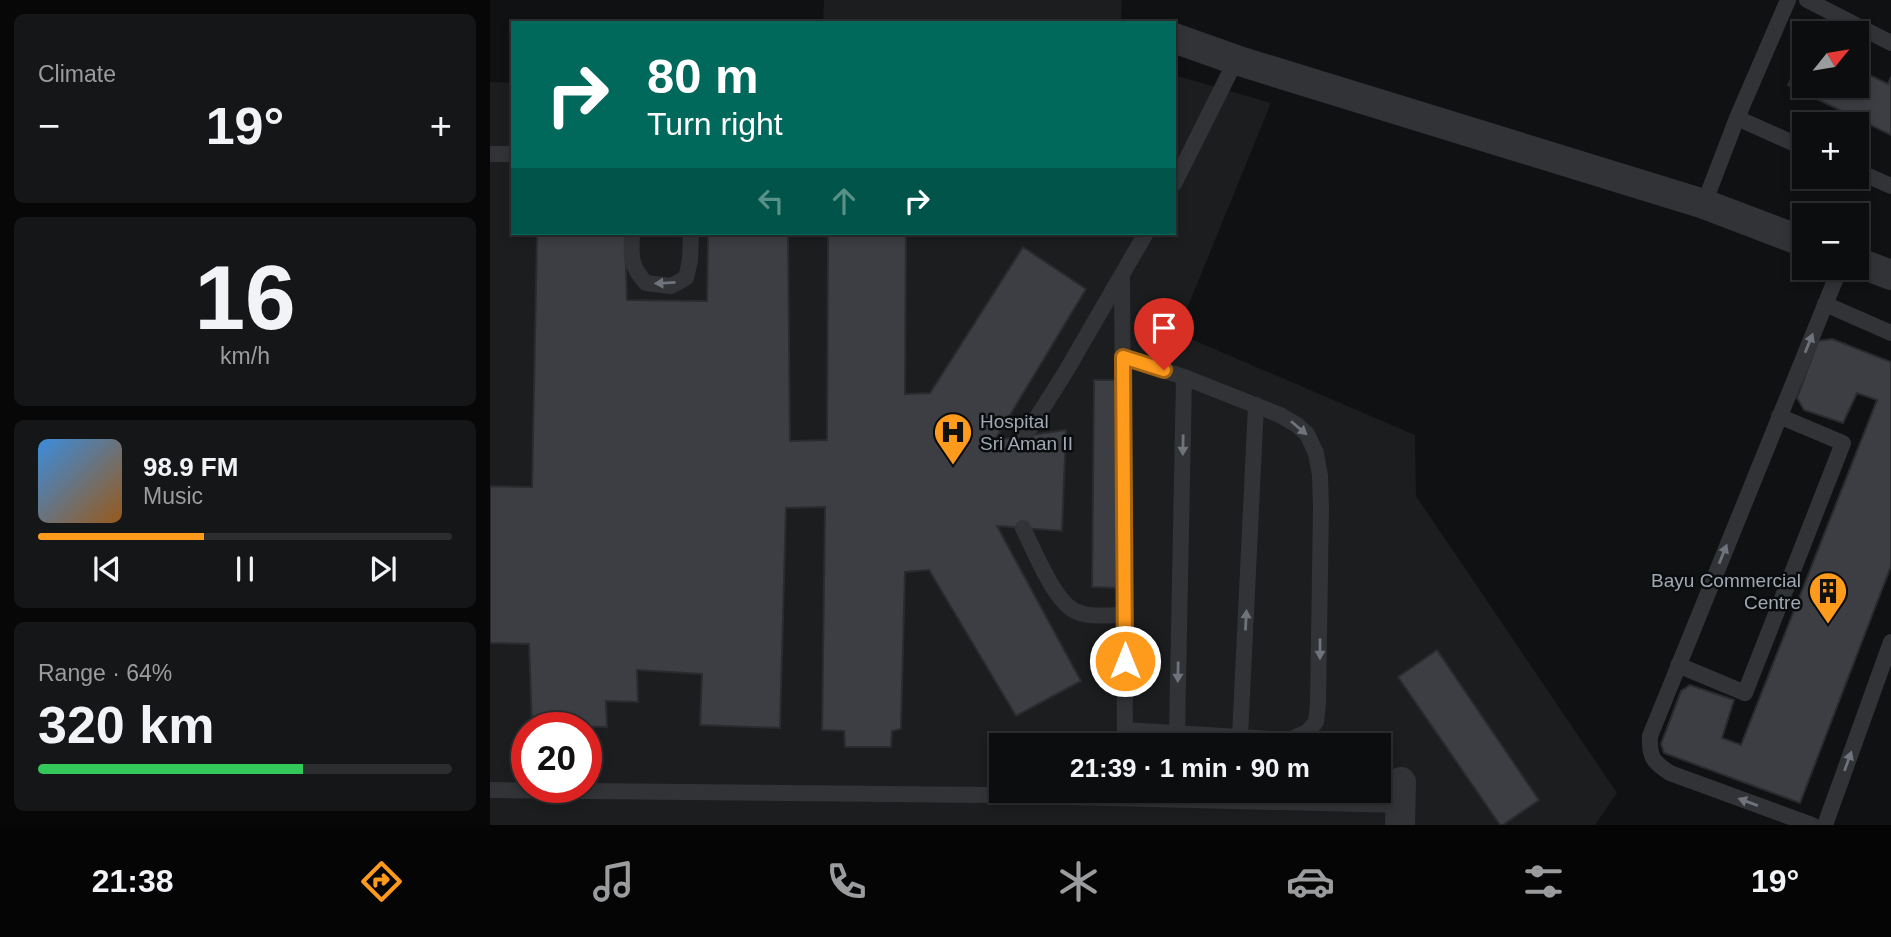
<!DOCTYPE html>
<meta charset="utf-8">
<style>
body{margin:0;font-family:Arial,sans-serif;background:#151617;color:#f1f3f6;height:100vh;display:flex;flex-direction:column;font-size:26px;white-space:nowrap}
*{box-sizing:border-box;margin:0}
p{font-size:23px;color:#9a9c9e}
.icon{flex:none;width:38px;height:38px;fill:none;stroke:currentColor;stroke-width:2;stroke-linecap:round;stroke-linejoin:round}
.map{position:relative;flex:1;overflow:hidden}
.side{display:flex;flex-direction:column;gap:14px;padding:14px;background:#070708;width:490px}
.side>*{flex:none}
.banner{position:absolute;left:21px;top:21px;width:665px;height:214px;border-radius:0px;box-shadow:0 4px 10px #0003,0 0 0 2px #2c2d2e;background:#00695c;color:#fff;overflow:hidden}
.needle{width:46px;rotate:60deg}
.controls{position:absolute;left:1302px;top:21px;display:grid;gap:14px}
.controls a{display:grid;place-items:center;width:77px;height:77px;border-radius:0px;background:#0c0d0e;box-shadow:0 4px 10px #0003,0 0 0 2px #2c2d2e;font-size:35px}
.speed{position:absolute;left:21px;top:712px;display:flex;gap:14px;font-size:35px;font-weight:700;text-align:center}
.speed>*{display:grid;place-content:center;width:91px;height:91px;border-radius:50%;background:#0c0d0e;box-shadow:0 4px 10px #0003,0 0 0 2px #2c2d2e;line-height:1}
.speed .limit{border:10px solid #d22;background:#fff;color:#111}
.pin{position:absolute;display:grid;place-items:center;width:60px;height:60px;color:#fff;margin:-72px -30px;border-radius:50% 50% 50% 0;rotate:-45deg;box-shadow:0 0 7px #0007}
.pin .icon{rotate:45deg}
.me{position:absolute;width:77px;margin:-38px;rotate:0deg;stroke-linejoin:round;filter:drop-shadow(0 0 5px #0008)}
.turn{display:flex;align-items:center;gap:24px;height:147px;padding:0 21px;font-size:32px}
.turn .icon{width:91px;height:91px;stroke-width:2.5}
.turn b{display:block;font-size:49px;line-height:60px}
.lanes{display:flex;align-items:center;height:66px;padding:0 21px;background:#0003;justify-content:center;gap:35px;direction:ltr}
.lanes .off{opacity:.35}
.big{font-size:52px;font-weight:700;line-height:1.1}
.side .card{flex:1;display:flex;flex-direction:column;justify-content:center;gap:10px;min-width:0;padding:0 24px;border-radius:10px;background:#151617}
.side .dial{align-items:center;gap:0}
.dial b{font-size:91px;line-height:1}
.song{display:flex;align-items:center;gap:21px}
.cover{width:84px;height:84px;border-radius:10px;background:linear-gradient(135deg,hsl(210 70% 55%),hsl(30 70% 35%))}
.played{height:7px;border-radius:4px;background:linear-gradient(90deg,#ff9b1c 40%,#2c2d2e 40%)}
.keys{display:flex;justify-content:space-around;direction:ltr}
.heat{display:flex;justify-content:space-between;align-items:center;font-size:38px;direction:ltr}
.charge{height:10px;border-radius:5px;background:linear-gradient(90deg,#34c759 64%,#2c2d2e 0)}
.trip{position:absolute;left:499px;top:733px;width:402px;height:70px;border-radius:0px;background:#0c0d0e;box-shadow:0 4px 10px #0003,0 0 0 2px #2c2d2e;font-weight:700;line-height:70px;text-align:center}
.tab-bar{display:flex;height:112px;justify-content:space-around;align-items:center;background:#050506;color:#9a9c9e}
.tab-bar .icon{width:49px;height:49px}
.tab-bar .selected{color:#ff9b1c}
.tab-bar b{font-size:32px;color:#f1f3f6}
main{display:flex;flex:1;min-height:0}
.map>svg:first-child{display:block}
</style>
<main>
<section class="side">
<div class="card"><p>Climate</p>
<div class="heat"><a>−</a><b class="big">19°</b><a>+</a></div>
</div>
<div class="card dial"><b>16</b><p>km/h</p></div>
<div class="card">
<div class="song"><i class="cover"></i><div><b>98.9 FM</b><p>Music</p></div></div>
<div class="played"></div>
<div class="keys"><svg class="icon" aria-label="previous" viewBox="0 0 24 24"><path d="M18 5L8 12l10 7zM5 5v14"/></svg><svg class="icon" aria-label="pause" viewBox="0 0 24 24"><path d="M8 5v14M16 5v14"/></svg><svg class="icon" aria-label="next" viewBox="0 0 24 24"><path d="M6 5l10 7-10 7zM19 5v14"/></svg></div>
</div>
<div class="card"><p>Range · 64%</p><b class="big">320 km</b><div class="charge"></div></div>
</section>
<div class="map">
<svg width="1401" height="825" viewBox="0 0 1401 825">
<rect width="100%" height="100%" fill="#101112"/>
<g fill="#1c1d1f" fill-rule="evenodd">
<polygon points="334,0 632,0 631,23 333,23"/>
<path d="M684,75L781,103L687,333L925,435L926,496L1127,793L1105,825H0V82L23,83V233H684ZM37,728H96V788H37ZM511,746H889V791H511Z"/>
</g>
<g fill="#3c3e43" stroke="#2a2b2e" stroke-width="2">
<polygon points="1314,51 1314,86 1367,86 1367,69 1398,84 1401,77 1401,135 1298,85"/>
<polygon points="47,233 135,233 137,300 217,301 218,233 298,233 300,441 337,440 338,233 416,233 415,394 440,393 533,247 596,289 505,440 576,430 572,531 507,526 591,681 526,716 439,570 415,572 411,729 402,731 401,747 355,747 354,731 332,730 335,507 296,508 290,728 210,725 212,674 147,670 148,702 116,701 117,727 42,726 39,644 0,643 0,486 42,487"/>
<polygon points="1342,339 1401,362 1401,566 1310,803 1174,753 1171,744 1191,691 1200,685 1244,700 1232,738 1251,745 1387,400 1367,393 1353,423 1314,410 1307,398 1328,341"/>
<polygon points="604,380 628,380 626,588 602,587"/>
<polygon points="947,650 1049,800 1013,825 1010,825 908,677"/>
</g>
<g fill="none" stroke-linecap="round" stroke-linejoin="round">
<g stroke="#313337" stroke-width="16">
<polyline points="1317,0 1401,43"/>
<polyline points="1247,118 1314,148"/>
<polyline points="0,154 23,154"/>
<polyline points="1367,171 1401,186"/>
<polyline points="684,184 746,60"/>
<polyline points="1214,204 1247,118 1298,0"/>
<path d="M142,233C141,256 140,266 156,283L181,286L196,278L200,260L201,233"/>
<polyline points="632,275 635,746"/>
<polyline points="1335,304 1401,333"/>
<polyline points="633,357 694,377 790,415 807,425 817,434 826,453 830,476 831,507 828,703 826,722 817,732 799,740 635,730"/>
<polyline points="535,436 575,373 656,233"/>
<path d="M533,528C544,550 564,601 585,611C600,618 619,615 634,615"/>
<polyline points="1188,665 1255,693 1353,443 1289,416"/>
<polyline points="687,733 694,377"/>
<polyline points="750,737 766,405"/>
<polyline points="0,790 497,795 911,805"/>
<path d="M1322,825L1180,773C1163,762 1159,757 1160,736L1350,268"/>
<polyline points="1335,825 1401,642"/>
</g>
<g stroke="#313337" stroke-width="30">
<polyline points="684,38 746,60 1214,204 1314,242"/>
<polyline points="1367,262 1401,275"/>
<polyline points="910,825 911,782"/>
</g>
</g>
<defs><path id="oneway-solid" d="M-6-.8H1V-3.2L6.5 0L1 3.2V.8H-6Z" transform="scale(1.75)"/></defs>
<g fill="#6e737c">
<use href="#oneway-solid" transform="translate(175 283) rotate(177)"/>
<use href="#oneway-solid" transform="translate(1319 343) rotate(-68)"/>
<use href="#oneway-solid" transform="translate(809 428) rotate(40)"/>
<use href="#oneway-solid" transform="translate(693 445) rotate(91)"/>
<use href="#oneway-solid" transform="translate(1233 554) rotate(-68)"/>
<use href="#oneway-solid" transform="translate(756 620) rotate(-87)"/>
<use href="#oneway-solid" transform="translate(830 649) rotate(90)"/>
<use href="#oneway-solid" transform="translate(688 672) rotate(91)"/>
<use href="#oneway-solid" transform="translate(1358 761) rotate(-70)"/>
<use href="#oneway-solid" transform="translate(1258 802) rotate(-160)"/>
</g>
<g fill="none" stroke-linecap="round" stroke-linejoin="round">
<g stroke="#a66512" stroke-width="18">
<polyline id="route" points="635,661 633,357 674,370"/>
</g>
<use href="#route" stroke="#ff9b1c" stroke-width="12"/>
</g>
<defs>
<g id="hospital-pin" transform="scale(2.0125)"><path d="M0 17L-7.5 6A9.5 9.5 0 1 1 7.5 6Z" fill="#ff9b1c" stroke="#0b0c0d"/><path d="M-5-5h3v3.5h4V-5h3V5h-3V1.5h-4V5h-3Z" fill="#111"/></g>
<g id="building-pin" transform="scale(2.0125)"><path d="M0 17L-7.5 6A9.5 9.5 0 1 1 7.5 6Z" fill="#ff9b1c" stroke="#0b0c0d"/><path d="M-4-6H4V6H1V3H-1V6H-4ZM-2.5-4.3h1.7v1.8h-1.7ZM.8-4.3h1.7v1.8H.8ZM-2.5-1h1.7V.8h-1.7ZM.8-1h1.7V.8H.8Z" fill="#111"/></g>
</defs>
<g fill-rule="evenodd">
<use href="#hospital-pin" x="463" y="432"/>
<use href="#building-pin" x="1338" y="591"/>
</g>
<g text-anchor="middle" stroke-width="5" stroke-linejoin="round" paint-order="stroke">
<g font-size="19" fill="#a0a8b5" stroke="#0b0c0d" text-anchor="start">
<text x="490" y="428">Hospital<tspan x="490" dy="22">Sri Aman II</tspan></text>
<text x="1311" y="587" text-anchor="end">Bayu Commercial<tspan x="1311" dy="22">Centre</tspan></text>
</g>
</g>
</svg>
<div class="controls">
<a><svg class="needle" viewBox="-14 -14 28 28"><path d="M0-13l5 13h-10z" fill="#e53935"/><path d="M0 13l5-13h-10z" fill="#9a9c9e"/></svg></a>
<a>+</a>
<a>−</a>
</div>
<div class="speed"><div class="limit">20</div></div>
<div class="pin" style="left:674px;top:370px;background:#d93025"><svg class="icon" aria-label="arrive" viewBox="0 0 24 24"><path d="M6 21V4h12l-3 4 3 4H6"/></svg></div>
<svg class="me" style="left:635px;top:661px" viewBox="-20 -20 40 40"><circle r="17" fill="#ff9b1c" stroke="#fff" stroke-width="3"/><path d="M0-11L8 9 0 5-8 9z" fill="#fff"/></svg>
<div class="trip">21:39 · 1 min · 90 m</div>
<div class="banner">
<div class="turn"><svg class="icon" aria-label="right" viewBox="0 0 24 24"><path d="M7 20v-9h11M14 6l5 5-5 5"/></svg><div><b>80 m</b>Turn right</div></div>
<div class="lanes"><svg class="icon off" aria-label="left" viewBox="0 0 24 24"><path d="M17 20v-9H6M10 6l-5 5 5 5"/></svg><svg class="icon off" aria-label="ahead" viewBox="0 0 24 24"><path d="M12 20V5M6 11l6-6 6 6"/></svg><svg class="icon" aria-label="right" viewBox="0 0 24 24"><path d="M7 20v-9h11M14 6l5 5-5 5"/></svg></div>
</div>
</div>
</main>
<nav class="tab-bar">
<b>21:38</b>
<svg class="icon selected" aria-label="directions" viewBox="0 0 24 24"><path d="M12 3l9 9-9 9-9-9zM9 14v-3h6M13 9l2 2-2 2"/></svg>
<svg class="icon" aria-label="music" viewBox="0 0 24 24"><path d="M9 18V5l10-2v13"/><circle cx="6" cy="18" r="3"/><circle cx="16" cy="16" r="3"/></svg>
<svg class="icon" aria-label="phone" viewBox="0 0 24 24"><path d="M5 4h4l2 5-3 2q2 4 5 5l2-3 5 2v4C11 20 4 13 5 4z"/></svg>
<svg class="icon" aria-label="climate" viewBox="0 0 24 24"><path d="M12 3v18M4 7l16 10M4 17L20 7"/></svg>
<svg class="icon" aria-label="car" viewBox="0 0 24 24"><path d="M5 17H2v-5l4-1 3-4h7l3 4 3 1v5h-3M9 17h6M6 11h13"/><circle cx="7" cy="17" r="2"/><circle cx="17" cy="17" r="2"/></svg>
<svg class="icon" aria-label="filters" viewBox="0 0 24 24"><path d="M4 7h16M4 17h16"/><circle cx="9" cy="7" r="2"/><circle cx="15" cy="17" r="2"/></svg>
<b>19°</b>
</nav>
